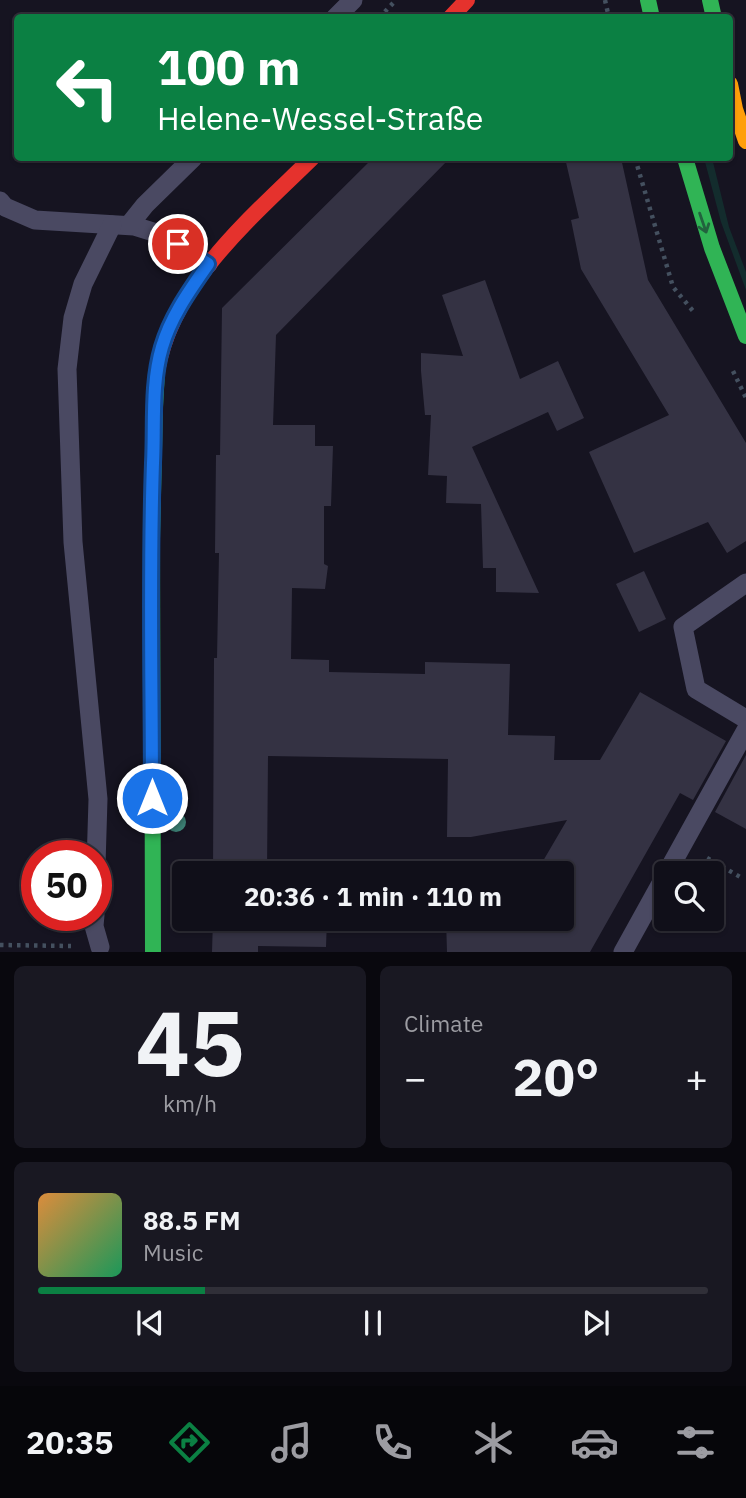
<!DOCTYPE html>
<meta charset="utf-8">
<style>
body{margin:0;font-family:"IBM Plex Sans",sans-serif;background:#191822;color:#f1f3f6;height:100vh;display:flex;flex-direction:column;font-size:26px;white-space:nowrap}
*{box-sizing:border-box;margin:0}
p{font-size:23px;color:#9c9ca2}
.icon{flex:none;width:38px;height:38px;fill:none;stroke:currentColor;stroke-width:2;stroke-linecap:round;stroke-linejoin:round}
.map{position:relative;height:952px;overflow:hidden}
.drawer{display:flex;flex-direction:column;gap:14px;padding:14px;background:#09080e;flex:1}
.drawer>*{flex:none}
.hud{position:absolute;left:14px;top:14px;width:719px;height:147px;border-radius:7px;box-shadow:0 2px 5px #0004,0 0 0 2px #302f38;background:#0b8043;color:#fff;overflow:hidden}
.controls{position:absolute;left:654px;top:861px;display:grid;gap:14px}
.controls a{display:grid;place-items:center;width:70px;height:70px;border-radius:7px;background:#100f19;box-shadow:0 2px 5px #0004,0 0 0 2px #302f38;font-size:35px}
.speed{position:absolute;left:21px;top:840px;display:flex;gap:14px;font-size:35px;font-weight:700;text-align:center}
.speed>*{display:grid;place-content:center;width:91px;height:91px;border-radius:50%;background:#100f19;box-shadow:0 2px 5px #0004,0 0 0 2px #302f38;line-height:1}
.speed .limit{border:10px solid #d22;background:#fff;color:#111}
.pin{position:absolute;display:grid;place-items:center;width:60px;height:60px;color:#fff;margin:-30px;border:4px solid #fff;border-radius:50%;box-shadow:0 2px 7px #0007}
.me{position:absolute;width:77px;margin:-38px;rotate:0deg;stroke-linejoin:round;filter:drop-shadow(0 0 5px #0008)}
.turn{display:flex;align-items:center;gap:24px;height:147px;padding:0 28px;font-size:32px}
.turn .icon{width:91px;height:91px;stroke-width:2.5}
.turn b{display:block;font-size:49px;line-height:60px}
.big{font-size:52px;font-weight:700;line-height:1.1}
.drawer .widget{flex:1;display:flex;flex-direction:column;justify-content:center;gap:10px;min-width:0;padding:0 24px;border-radius:10px;background:#191822}
.drawer .dial{align-items:center;gap:0}
.dial b{font-size:91px;line-height:1}
.song{display:flex;align-items:center;gap:21px}
.cover{width:84px;height:84px;border-radius:10px;background:linear-gradient(135deg,hsl(30 70% 55%),hsl(150 70% 35%))}
.played{height:7px;border-radius:4px;background:linear-gradient(90deg,#0b8043 25%,#302f38 25%)}
.keys{display:flex;justify-content:space-around;direction:ltr}
.heat{display:flex;justify-content:space-between;align-items:center;font-size:38px;direction:ltr}
.drawer .tiles{flex:1;display:grid;gap:14px;grid-template-columns:1fr 1fr}
.widget:last-child{grid-column:span 2}
.trip{position:absolute;left:172px;top:861px;width:402px;height:70px;border-radius:7px;background:#100f19;box-shadow:0 2px 5px #0004,0 0 0 2px #302f38;font-weight:700;line-height:70px;text-align:center}
.tab-bar{display:flex;height:112px;justify-content:space-around;align-items:center;background:#06060a;color:#9c9ca2}
.tab-bar .icon{width:49px;height:49px}
.tab-bar .active{color:#0b8043}
.tab-bar b{font-size:32px;color:#f1f3f6}
.map>svg:first-child{display:block}
</style>
<div class="map">
<svg width="746" height="952" viewBox="0 0 746 952">
<rect width="100%" height="100%" fill="#161421"/>
<polygon fill="#132c2d" points="704,158 712,158 729,227 746,272 746,290 721,222"/>
<g fill="#343243">
<polygon points="373,158 450,158 276,335 273,425 315,425 315,446 333,446 331,506 324,506 324,564 328,566 325,589 292,588 291,659 329,660 329,672 425,674 425,662 510,664 508,735 555,736 554,760 600,760 640,692 726,741 693,800 680,793 590,952 447,952 446,919 562,919 562,873 536,873 567,820 471,837 447,837 448,759 268,756 267,873 213,873 214,658 217,658 219,553 215,553 216,455 220,455 222,308"/>
<polygon points="565,158 621,158 648,280 746,443 746,541 727,553 708,522 634,553 589,452 669,415 581,269 571,220 579,218"/>
<polygon points="485,280 520,379 558,361 584,418 557,431 548,412 472,447 539,593 496,592 496,568 483,568 481,504 446,503 447,476 428,475 431,415 425,415 421,371 421,353 463,356 442,295"/>
<polygon points="644,571 666,619 639,632 616,584"/>
<polygon points="746,755 746,829 715,812"/>
<polygon points="213,919 327,919 326,947 258,946 258,952 212,952"/>
</g>
<g fill="none" stroke-linecap="round" stroke-linejoin="round">
<g stroke="#44505f" stroke-width="4.5" stroke-dasharray="3.5 5" stroke-linecap="butt">
<polyline points="605,0 609,18"/>
<polyline points="379,18 396,0"/>
<polyline points="635,158 673,287 693,311"/>
<polyline points="733,371 746,398"/>
<polyline points="707,858 742,878"/>
<polyline points="0,945 71,946"/>
</g>
<g stroke="#4a4962" stroke-width="19">
<polyline points="335,18 353,0"/>
<polyline points="0,201 5,207 35,220 134,226 163,235 208,264"/>
<polyline points="129,225 145,205 193,158"/>
<polyline points="746,583 683,627 696,689 746,719"/>
<polyline points="96,865 98,799 73,542 67,369 73,318 83,284 112,225"/>
<polyline points="95,915 94,926 100,947"/>
<polyline points="623,952 746,730"/>
</g>
<g stroke="#30b455" stroke-width="16">
<polyline points="648,0 652,18"/>
<polyline points="710,0 714,18"/>
<polyline points="685,158 712,248 746,336"/>
<polyline points="153,952 152,539 155,407 157,372"/>
</g>
<polyline stroke="#ff9f0a" stroke-width="16" points="730,84 735,109 746,141"/>
<g stroke="#e5322d" stroke-width="16">
<polyline points="450,18 467,0"/>
<path d="M157,372C171,284 252,217 312,158"/>
</g>
</g>
<circle fill="#3e8478" cx="176" cy="822" r="10"/>
<defs><path id="oneway-shaft" d="M-6 0H5M1.5-3L5.5 0L1.5 3" fill="none" stroke-width="1.6" stroke-linecap="round" stroke-linejoin="round" transform="scale(1.75)"/></defs>
<use stroke="#22623e" href="#oneway-shaft" transform="translate(703 223) rotate(71)"/>
<g fill="none" stroke-linecap="round" stroke-linejoin="round">
<g stroke="#114b97" stroke-width="18">
<path id="route" d="M152,798C152,686 149,574 153,463C155,425 151,384 162,347C171,316 190,290 208,264L178,244"/>
</g>
<use href="#route" stroke="#1a73e8" stroke-width="12"/>
</g>
</svg>
<div class="controls">
<a><svg class="icon" aria-label="search" viewBox="0 0 24 24"><circle cx="10" cy="10" r="6"/><path d="M15 15l6 6"/></svg></a>
</div>
<div class="speed"><div class="limit">50</div></div>
<div class="pin" style="left:178px;top:244px;background:#d93025"><svg class="icon" aria-label="arrive" viewBox="0 0 24 24"><path d="M6 21V4h12l-3 4 3 4H6"/></svg></div>
<svg class="me" style="left:152px;top:798px" viewBox="-20 -20 40 40"><circle r="17" fill="#1a73e8" stroke="#fff" stroke-width="3"/><path d="M0-11L8 9 0 5-8 9z" fill="#fff"/></svg>
<div class="trip">20:36 · 1 min · 110 m</div>
<div class="hud">
<div class="turn"><svg class="icon" aria-label="left" viewBox="0 0 24 24"><path d="M17 20v-9H6M10 6l-5 5 5 5"/></svg><div><b>100 m</b>Helene-Wessel-Straße</div></div>
</div>
</div>
<section class="drawer">
<div class="tiles">
<div class="widget dial"><b>45</b><p>km/h</p></div>
<div class="widget"><p>Climate</p>
<div class="heat"><a>−</a><b class="big">20°</b><a>+</a></div>
</div>
<div class="widget">
<div class="song"><i class="cover"></i><div><b>88.5 FM</b><p>Music</p></div></div>
<div class="played"></div>
<div class="keys"><svg class="icon" aria-label="previous" viewBox="0 0 24 24"><path d="M18 5L8 12l10 7zM5 5v14"/></svg><svg class="icon" aria-label="pause" viewBox="0 0 24 24"><path d="M8 5v14M16 5v14"/></svg><svg class="icon" aria-label="next" viewBox="0 0 24 24"><path d="M6 5l10 7-10 7zM19 5v14"/></svg></div>
</div>
</div>
</section>
<nav class="tab-bar">
<b>20:35</b>
<svg class="icon active" aria-label="directions" viewBox="0 0 24 24"><path d="M12 3l9 9-9 9-9-9zM9 14v-3h6M13 9l2 2-2 2"/></svg>
<svg class="icon" aria-label="music" viewBox="0 0 24 24"><path d="M9 18V5l10-2v13"/><circle cx="6" cy="18" r="3"/><circle cx="16" cy="16" r="3"/></svg>
<svg class="icon" aria-label="phone" viewBox="0 0 24 24"><path d="M5 4h4l2 5-3 2q2 4 5 5l2-3 5 2v4C11 20 4 13 5 4z"/></svg>
<svg class="icon" aria-label="climate" viewBox="0 0 24 24"><path d="M12 3v18M4 7l16 10M4 17L20 7"/></svg>
<svg class="icon" aria-label="car" viewBox="0 0 24 24"><path d="M5 17H2v-5l4-1 3-4h7l3 4 3 1v5h-3M9 17h6M6 11h13"/><circle cx="7" cy="17" r="2"/><circle cx="17" cy="17" r="2"/></svg>
<svg class="icon" aria-label="filters" viewBox="0 0 24 24"><path d="M4 7h16M4 17h16"/><circle cx="9" cy="7" r="2"/><circle cx="15" cy="17" r="2"/></svg>
</nav>
